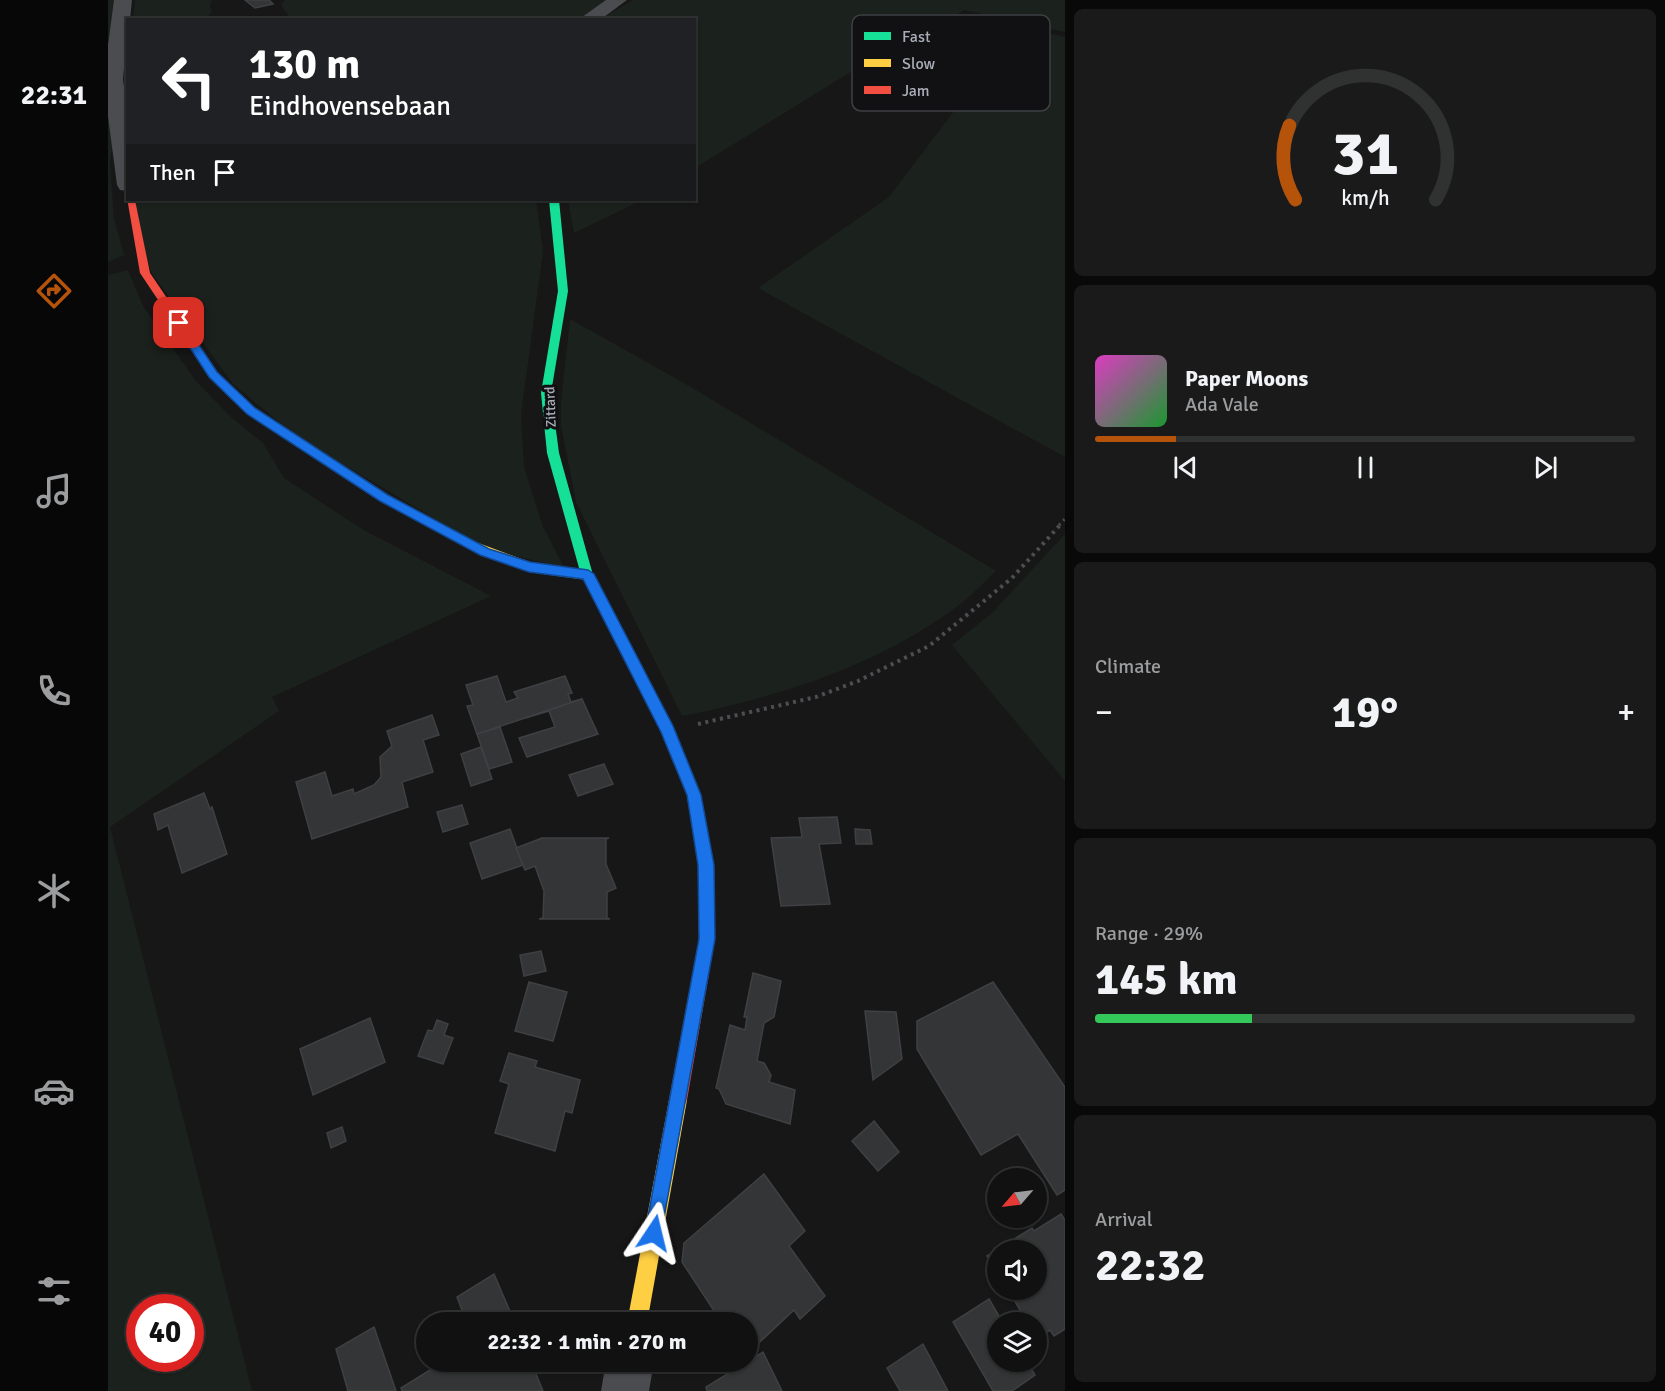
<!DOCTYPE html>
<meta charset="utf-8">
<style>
body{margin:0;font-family:Signika,sans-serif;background:#1a1a1a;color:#f1f3f6;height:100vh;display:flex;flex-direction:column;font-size:22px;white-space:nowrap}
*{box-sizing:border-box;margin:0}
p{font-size:20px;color:#9c9d9f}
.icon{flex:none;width:33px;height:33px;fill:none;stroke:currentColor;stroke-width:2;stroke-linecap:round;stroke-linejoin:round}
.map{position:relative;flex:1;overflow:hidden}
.details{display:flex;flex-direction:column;gap:9px;padding:9px;background:#090909;width:600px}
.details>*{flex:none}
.guide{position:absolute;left:18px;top:18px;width:570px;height:183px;border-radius:0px;box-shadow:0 2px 4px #0004,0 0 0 2px #303131;background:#202124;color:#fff;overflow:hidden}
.needle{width:39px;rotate:242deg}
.buttons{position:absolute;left:879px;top:1168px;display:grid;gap:12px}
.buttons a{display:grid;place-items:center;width:60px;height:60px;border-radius:50%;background:#111;box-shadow:0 2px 4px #0004,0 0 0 2px #303131;font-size:30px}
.speed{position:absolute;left:18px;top:1294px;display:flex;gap:12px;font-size:30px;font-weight:700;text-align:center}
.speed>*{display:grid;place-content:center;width:78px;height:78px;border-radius:50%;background:#111;box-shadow:0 2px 4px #0004,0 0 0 2px #303131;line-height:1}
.speed .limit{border:9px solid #d22;background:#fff;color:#111}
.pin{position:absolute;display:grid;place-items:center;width:51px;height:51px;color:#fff;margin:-26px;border-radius:12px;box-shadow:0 3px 9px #0006}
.me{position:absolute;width:66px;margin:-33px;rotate:10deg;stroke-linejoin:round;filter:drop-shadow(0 0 4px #0008)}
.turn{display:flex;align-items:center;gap:21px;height:126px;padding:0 24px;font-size:27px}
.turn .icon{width:78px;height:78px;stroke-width:2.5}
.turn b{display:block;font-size:42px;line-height:51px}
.then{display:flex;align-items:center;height:57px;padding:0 24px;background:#0003;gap:12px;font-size:22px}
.big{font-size:45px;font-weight:700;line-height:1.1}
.details .widget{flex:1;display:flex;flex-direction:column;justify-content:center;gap:9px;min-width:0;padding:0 21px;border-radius:9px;background:#1a1a1a}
.details .dial{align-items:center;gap:0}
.dial svg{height:156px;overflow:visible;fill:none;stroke:#303131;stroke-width:7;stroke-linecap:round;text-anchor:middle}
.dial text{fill:#f1f3f6;stroke:none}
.song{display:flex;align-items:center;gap:18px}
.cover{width:72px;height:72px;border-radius:9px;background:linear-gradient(135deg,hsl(310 70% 55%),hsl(130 70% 35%))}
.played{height:6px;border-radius:3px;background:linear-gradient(90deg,#b45309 15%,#303131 15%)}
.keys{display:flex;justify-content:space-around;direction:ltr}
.heat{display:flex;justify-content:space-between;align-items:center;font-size:33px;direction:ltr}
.charge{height:9px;border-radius:4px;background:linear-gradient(90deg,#34c759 29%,#303131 0)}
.trip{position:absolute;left:308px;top:1312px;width:342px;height:60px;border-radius:30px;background:#111;box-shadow:0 2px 4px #0004,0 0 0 2px #303131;font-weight:700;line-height:60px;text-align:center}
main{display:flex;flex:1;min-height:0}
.menu{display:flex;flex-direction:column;width:108px;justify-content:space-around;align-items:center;background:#070707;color:#9c9d9f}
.menu .icon{width:42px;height:42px}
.menu .on{color:#b45309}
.menu b{font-size:27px;color:#f1f3f6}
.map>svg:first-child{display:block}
</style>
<main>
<nav class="menu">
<b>22:31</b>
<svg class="icon on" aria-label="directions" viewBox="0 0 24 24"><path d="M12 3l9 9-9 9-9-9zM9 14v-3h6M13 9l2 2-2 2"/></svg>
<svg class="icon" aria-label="music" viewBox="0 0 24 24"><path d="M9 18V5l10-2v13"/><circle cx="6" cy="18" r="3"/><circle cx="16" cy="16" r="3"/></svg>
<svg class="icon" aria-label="phone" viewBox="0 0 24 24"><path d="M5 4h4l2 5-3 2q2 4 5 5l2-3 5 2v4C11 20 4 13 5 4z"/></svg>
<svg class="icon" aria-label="climate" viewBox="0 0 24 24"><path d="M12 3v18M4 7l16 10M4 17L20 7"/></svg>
<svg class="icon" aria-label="car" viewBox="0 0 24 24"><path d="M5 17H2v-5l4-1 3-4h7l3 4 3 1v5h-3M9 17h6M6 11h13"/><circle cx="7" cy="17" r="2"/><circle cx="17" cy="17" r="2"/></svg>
<svg class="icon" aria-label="filters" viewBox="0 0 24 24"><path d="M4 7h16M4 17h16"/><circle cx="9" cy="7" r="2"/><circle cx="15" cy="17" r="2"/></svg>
</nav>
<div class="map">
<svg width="957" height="1391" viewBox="0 0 957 1391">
<rect width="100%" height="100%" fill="#171717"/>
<g fill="#1b211c" fill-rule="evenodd">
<polygon points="0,0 9,0 10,94 2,164 6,218 16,255 0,262"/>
<polygon points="27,0 104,0 102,5 104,12 97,19 25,19"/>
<polygon points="177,0 503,0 470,20 183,19 173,5"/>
<polygon points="525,0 957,0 957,32 856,10 850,14 957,37 957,457 650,288 781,197 849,107 746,70 587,168 586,20 491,20"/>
<polygon points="25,200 428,200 435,251 413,415 416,467 434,524 456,568 376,548 189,437 125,384 43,272 29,232"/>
<polygon points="460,200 534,200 466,233"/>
<path d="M20,270L35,306L88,381L123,417L155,443L176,478L254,529L383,596L164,697L171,711L2,827L144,1391H0V275ZM32,1308H82V1359H32Z"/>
<path d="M462,319L583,387L888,571C877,581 866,593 855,602C775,664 672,697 574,716L468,502L453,426V402Z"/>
<polygon points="957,534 957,781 844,645 884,613"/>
</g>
<g fill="#343537" stroke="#3f4043" stroke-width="1.5">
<polygon points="137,0 161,0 165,4 147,8"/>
<polygon points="389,676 398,702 410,698 406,692 457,676 464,693 460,694 463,702 474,699 369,734 359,706 365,705 358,685"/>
<polygon points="474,699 490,734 419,757 411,738 447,727 441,711 417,718"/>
<polygon points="324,715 331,735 315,740 325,772 294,782 300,807 204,839 188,782 217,772 224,796 245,789 246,794 266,785 273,777 272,757 284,746 279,731"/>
<polygon points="392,727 404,762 381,769 369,734"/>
<polygon points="373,747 384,779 363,786 353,754"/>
<polygon points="496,764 505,784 470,796 461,775"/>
<polygon points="96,793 102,809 104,807 119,854 74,873 60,825 50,830 46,814"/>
<polygon points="354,805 360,824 335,832 329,812"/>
<polygon points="729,817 733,843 711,844 722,904 673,906 663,838 694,837 691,818"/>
<polygon points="402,829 415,865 374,879 362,843"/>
<polygon points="747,829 762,830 764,844 748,844"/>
<polygon points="434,838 501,838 498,839 498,864 508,888 499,892 499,918 502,919 431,919 435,918 436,891 427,866 417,870 408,848"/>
<polygon points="433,951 438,971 416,976 412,955"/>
<polygon points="645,973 673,981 666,1017 656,1023 649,1061 656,1063 663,1075 661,1082 687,1090 682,1124 618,1104 611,1089 608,1088 622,1025 637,1030 639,1017 636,1017"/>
<polygon points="421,982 459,992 445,1041 407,1031"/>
<polygon points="885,982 957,1087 957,1190 949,1195 910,1134 873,1155 809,1049 809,1021"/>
<polygon points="757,1011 788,1012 794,1059 765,1080"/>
<polygon points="262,1018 277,1062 205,1095 192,1049"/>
<polygon points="329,1020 340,1024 336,1035 345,1038 335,1064 310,1056 320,1030 325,1031"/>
<polygon points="401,1053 429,1061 427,1067 472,1080 464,1113 457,1111 447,1151 387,1133 401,1084 392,1081"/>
<polygon points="766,1121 791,1152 770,1171 744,1141"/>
<polygon points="234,1127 238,1141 223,1148 219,1133"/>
<polygon points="656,1174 697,1231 681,1246 717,1296 692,1319 686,1310 639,1354 639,1323 614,1323 574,1262 576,1243"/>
<polygon points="953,1214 957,1220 957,1329 946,1336 942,1330 930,1339 928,1323 920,1323 900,1290 928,1290 928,1251 890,1251 890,1273 879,1256 924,1228 926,1231"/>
<polygon points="386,1274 407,1323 359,1323 349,1297"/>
<polygon points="881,1299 895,1323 890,1323 890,1362 919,1362 927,1375 904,1391 885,1391 845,1322"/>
<polygon points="266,1327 288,1391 240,1391 228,1349"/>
<polygon points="815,1344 840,1391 792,1391 779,1368"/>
<polygon points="655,1352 674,1391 599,1391 598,1387"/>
<polygon points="335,1362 339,1365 344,1362 423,1362 435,1391 294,1391 293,1388"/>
</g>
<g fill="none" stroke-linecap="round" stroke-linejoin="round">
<polyline stroke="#4d4e52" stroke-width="3" stroke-dasharray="2 4" stroke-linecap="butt" points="951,525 957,519"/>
<polyline stroke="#4d4e52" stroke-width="4" stroke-dasharray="3 4.5" stroke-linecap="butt" points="590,724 708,697 750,681 821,646 904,578 953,524"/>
<g fill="#4b4c50" fill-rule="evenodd">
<polygon points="6,0 24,0 22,20 20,20 15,80 20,111 20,191 12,190 9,185 0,116 0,45"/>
<polygon points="498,0 519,0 492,20 470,20"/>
<polygon points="498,1362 546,1362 541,1391 493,1391"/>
</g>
<polygon fill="#16e098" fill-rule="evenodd" points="441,200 451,200 460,291 443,393 451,453 485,575 535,668 533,672 523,672 473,575 439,453 433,393 450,291"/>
<g fill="#ffcf43" fill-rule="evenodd">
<polygon points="365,541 422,562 479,570 485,575 479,580 421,572 361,549 359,546 361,543"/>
<polygon points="570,1091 576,1094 579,1100 539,1323 519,1323 561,1100 564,1094"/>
</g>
<g fill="#f24e42" fill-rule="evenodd">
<polygon points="19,198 27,200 42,273 109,372 147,408 280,495 369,543 371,546 369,549 361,549 272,501 139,414 101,376 32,273"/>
<polygon points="528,662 533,664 567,731 593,795 606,865 607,939 579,1100 576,1106 570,1109 564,1106 561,1100 591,939 590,865 579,795 554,732 521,668 523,664"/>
</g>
</g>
<polygon fill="#1a73e8" stroke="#114b97" stroke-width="1.5" points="71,320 75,321 109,372 147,408 280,495 381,549 422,562 480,570 486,574 565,726 593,795 606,865 607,939 552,1239 546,1242 539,1239 537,1233 591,939 590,865 579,795 553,732 475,579 421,572 372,555 272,501 139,414 101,377 66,323"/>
<g text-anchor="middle" stroke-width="6" stroke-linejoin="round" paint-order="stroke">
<g font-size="14" fill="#a8adb8" stroke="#111113">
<text transform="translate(442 407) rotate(-92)" y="5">Zittard</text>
</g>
</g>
<rect x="744" y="15" width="198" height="96" rx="9" fill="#111113" stroke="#3e4045" stroke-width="1.5"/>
<rect x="756" y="32" width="27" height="8" fill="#16e098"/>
<rect x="756" y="59" width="27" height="8" fill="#ffcf43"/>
<rect x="756" y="86" width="27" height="8" fill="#f24e42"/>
<g font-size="16" fill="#a8adb8">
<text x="794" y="42">Fast</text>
<text x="794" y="69">Slow</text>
<text x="794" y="96">Jam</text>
</g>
</svg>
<div class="buttons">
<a><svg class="needle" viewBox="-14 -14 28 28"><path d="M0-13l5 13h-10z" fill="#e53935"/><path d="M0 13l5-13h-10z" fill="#9c9d9f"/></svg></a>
<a><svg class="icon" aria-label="sound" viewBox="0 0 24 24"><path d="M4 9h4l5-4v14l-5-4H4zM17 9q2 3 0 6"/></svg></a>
<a><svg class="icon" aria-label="layers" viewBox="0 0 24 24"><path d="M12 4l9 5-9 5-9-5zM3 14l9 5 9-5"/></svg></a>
</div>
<div class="speed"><div class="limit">40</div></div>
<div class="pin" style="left:71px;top:323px;background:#d93025"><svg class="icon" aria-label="arrive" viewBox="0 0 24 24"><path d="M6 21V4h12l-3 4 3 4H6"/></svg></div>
<svg class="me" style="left:546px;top:1233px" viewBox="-20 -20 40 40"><path d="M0-17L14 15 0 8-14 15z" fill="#1a73e8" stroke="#fff" stroke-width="4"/></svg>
<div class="trip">22:32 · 1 min · 270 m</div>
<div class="guide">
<div class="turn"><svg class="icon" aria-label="left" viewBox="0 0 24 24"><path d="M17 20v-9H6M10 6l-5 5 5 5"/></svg><div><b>130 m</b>Eindhovensebaan</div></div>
<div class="then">Then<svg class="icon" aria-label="arrive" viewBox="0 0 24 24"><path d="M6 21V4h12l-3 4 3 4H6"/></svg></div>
</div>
</div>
<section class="details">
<div class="widget dial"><svg viewBox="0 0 100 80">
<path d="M14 69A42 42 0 1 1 86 69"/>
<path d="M14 69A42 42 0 0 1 11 31" stroke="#b45309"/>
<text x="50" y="56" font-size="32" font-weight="700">31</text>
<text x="50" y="72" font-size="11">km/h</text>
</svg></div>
<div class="widget">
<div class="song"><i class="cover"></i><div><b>Paper Moons</b><p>Ada Vale</p></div></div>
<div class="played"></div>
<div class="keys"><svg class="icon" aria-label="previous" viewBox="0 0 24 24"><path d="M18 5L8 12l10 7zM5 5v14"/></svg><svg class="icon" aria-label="pause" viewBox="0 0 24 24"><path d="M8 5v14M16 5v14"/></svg><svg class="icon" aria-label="next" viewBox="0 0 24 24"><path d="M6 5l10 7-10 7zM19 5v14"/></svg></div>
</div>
<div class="widget"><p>Climate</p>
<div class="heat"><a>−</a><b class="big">19°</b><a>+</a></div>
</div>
<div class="widget"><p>Range · 29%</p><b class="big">145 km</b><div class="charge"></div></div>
<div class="widget"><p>Arrival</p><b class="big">22:32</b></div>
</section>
</main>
